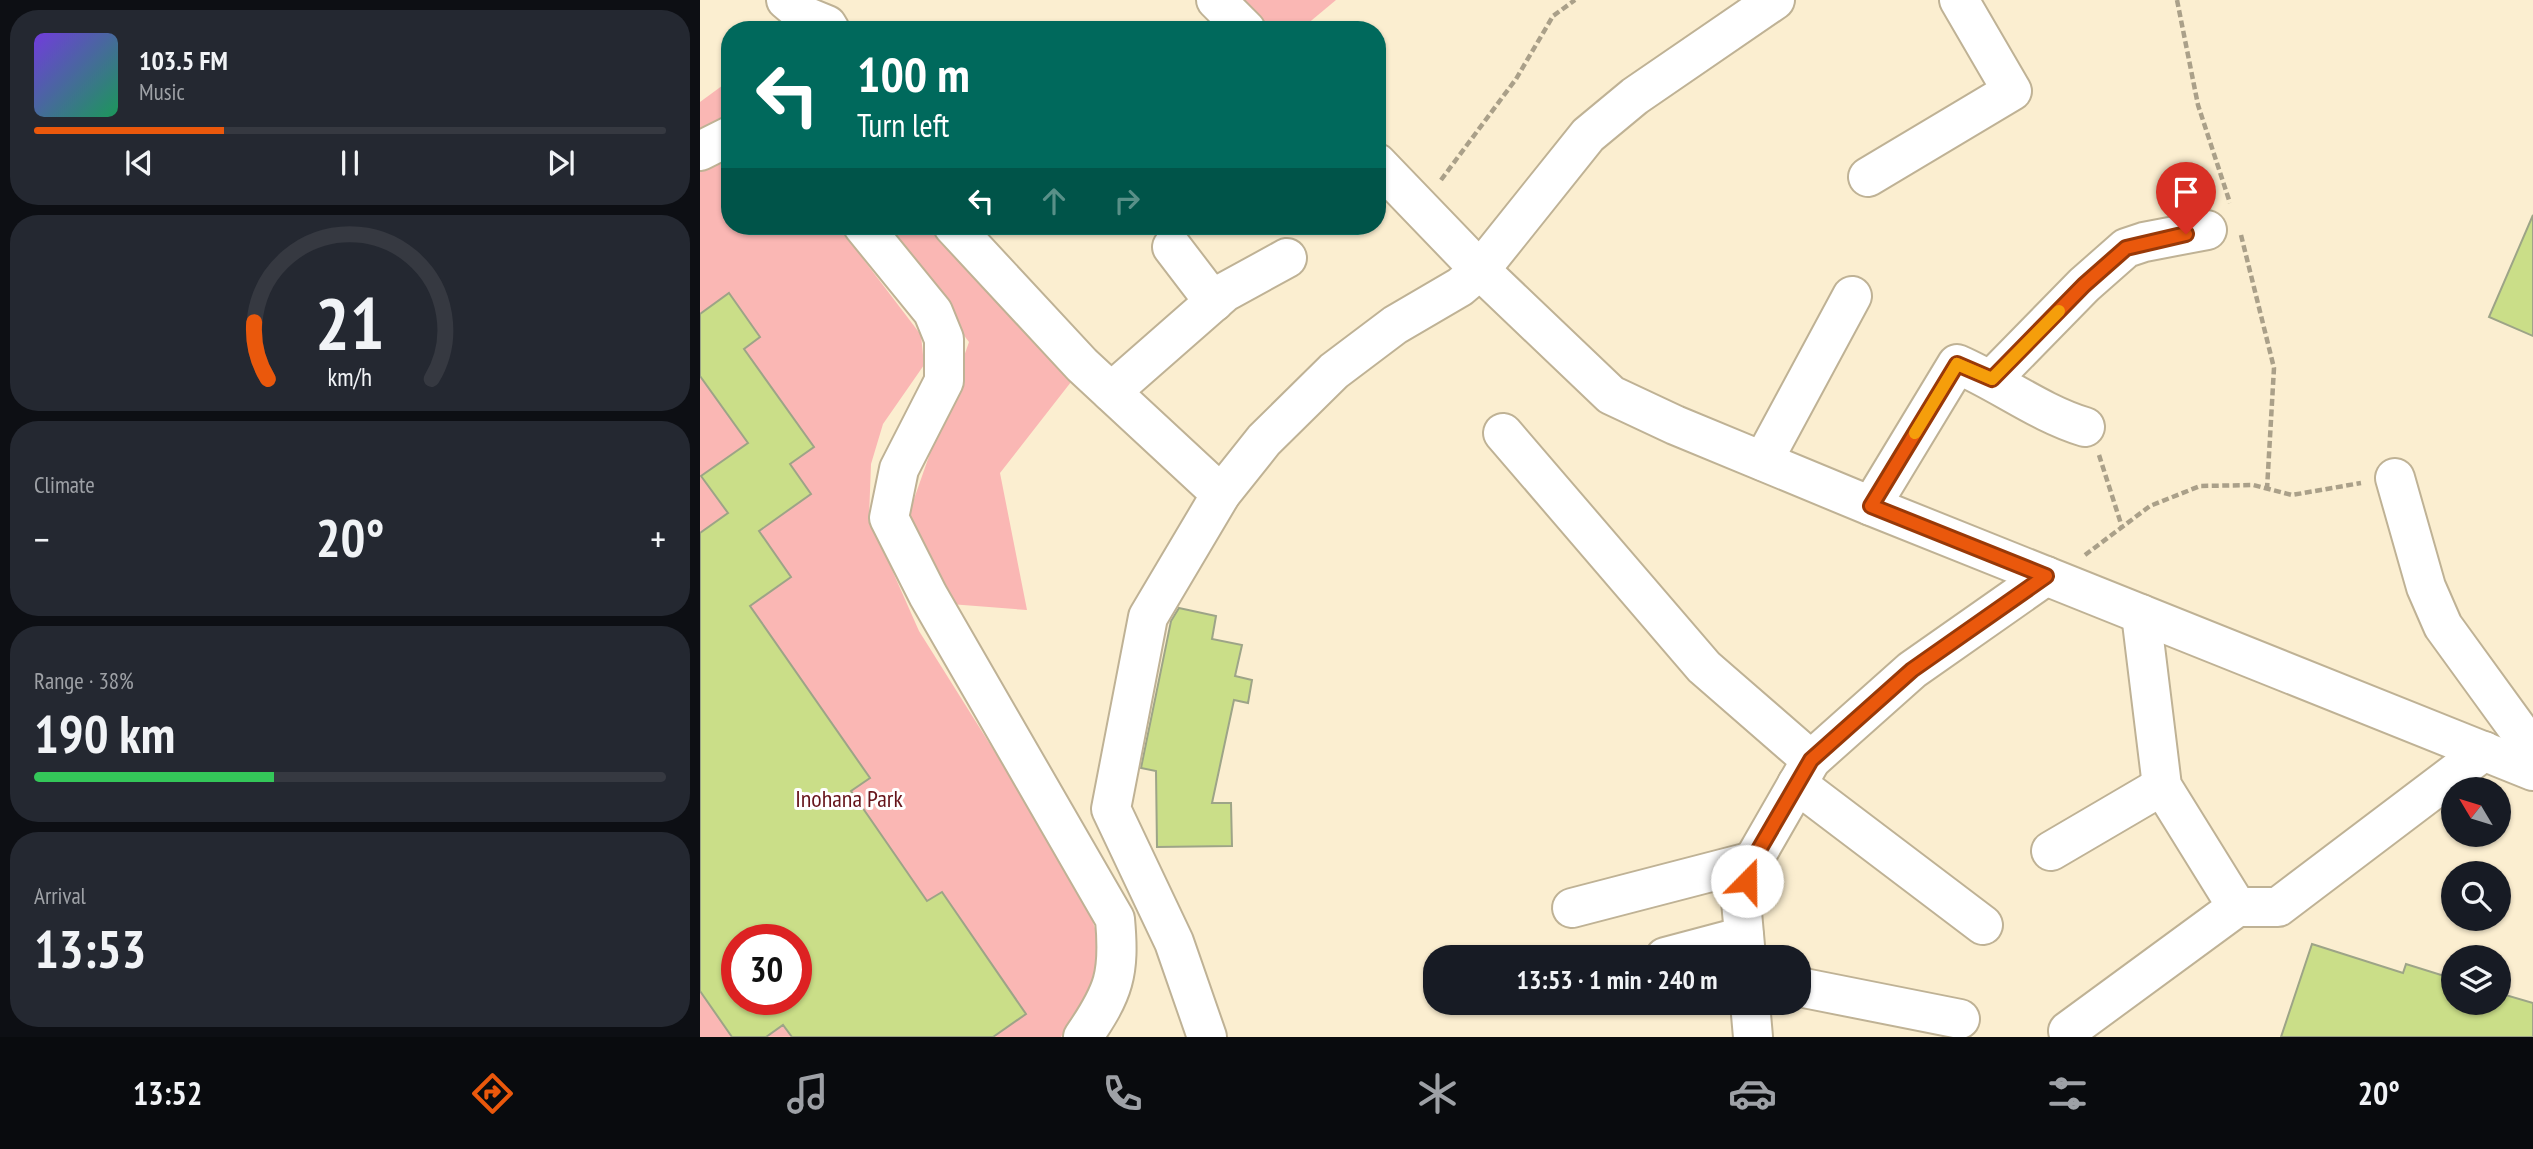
<!DOCTYPE html>
<meta charset="utf-8">
<style>
body{margin:0;font-family:"PT Sans Narrow",sans-serif;background:#242831;color:#f1f3f6;height:100vh;display:flex;flex-direction:column;font-size:26px;white-space:nowrap}
*{box-sizing:border-box;margin:0}
p{font-size:23px;color:#9ea1a6}
.icon{flex:none;width:38px;height:38px;fill:none;stroke:currentColor;stroke-width:2;stroke-linecap:round;stroke-linejoin:round}
.map{position:relative;flex:1;overflow:hidden}
.details{display:flex;flex-direction:column;gap:10px;padding:10px;background:#0d0f14;width:700px}
.details>*{flex:none}
.hud{position:absolute;left:21px;top:21px;width:665px;height:214px;border-radius:28px;box-shadow:0 2px 5px #0004;background:#00695c;color:#fff;overflow:hidden}
.needle{width:46px;rotate:308deg}
.tools{position:absolute;left:1741px;top:777px;display:grid;gap:14px}
.tools a{display:grid;place-items:center;width:70px;height:70px;border-radius:50%;background:#171b24;box-shadow:0 2px 5px #0004;font-size:35px}
.speed{position:absolute;left:21px;top:924px;display:flex;gap:14px;font-size:35px;font-weight:700;text-align:center}
.speed>*{display:grid;place-content:center;width:91px;height:91px;border-radius:50%;background:#171b24;box-shadow:0 2px 5px #0004;line-height:1}
.speed .limit{border:10px solid #d22;background:#fff;color:#111}
.pin{position:absolute;display:grid;place-items:center;width:60px;height:60px;color:#fff;margin:-72px -30px;border-radius:50% 50% 50% 0;rotate:-45deg;box-shadow:0 0 7px #0007}
.pin .icon{rotate:45deg}
.me{position:absolute;width:77px;margin:-38px;rotate:22deg;stroke-linejoin:round;filter:drop-shadow(0 0 5px #0008)}
.turn{display:flex;align-items:center;gap:24px;height:147px;padding:0 21px;font-size:32px}
.turn .icon{width:91px;height:91px;stroke-width:2.5}
.turn b{display:block;font-size:49px;line-height:60px}
.lanes{display:flex;align-items:center;height:66px;padding:0 21px;background:#0003;justify-content:center;gap:35px;direction:ltr}
.lanes .off{opacity:.35}
.big{font-size:52px;font-weight:700;line-height:1.1}
.details .tile{flex:1;display:flex;flex-direction:column;justify-content:center;gap:10px;min-width:0;padding:0 24px;border-radius:28px;background:#242831}
.details .dial{align-items:center;gap:0}
.dial svg{height:182px;overflow:visible;fill:none;stroke:#363941;stroke-width:7;stroke-linecap:round;text-anchor:middle}
.dial text{fill:#f1f3f6;stroke:none}
.song{display:flex;align-items:center;gap:21px}
.cover{width:84px;height:84px;border-radius:10px;background:linear-gradient(135deg,hsl(260 70% 55%),hsl(150 70% 35%))}
.played{height:7px;border-radius:4px;background:linear-gradient(90deg,#ea580c 30%,#363941 30%)}
.keys{display:flex;justify-content:space-around;direction:ltr}
.heat{display:flex;justify-content:space-between;align-items:center;font-size:38px;direction:ltr}
.charge{height:10px;border-radius:5px;background:linear-gradient(90deg,#34c759 38%,#363941 0)}
.trip{position:absolute;left:723px;top:945px;width:388px;height:70px;border-radius:28px;background:#171b24;box-shadow:0 2px 5px #0004;font-weight:700;line-height:70px;text-align:center}
.tabs{display:flex;height:112px;justify-content:space-around;align-items:center;background:#090b0e;color:#9ea1a6}
.tabs .icon{width:49px;height:49px}
.tabs .on{color:#ea580c}
.tabs b{font-size:32px;color:#f1f3f6}
main{display:flex;flex:1;min-height:0}
.map>svg:first-child{display:block}
</style>
<main>
<section class="details">
<div class="tile">
<div class="song"><i class="cover"></i><div><b>103.5 FM</b><p>Music</p></div></div>
<div class="played"></div>
<div class="keys"><svg class="icon" aria-label="previous" viewBox="0 0 24 24"><path d="M18 5L8 12l10 7zM5 5v14"/></svg><svg class="icon" aria-label="pause" viewBox="0 0 24 24"><path d="M8 5v14M16 5v14"/></svg><svg class="icon" aria-label="next" viewBox="0 0 24 24"><path d="M6 5l10 7-10 7zM19 5v14"/></svg></div>
</div>
<div class="tile dial"><svg viewBox="0 0 100 80">
<path d="M14 69A42 42 0 1 1 86 69"/>
<path d="M14 69A42 42 0 0 1 8 44" stroke="#ea580c"/>
<text x="50" y="56" font-size="32" font-weight="700">21</text>
<text x="50" y="72" font-size="11">km/h</text>
</svg></div>
<div class="tile"><p>Climate</p>
<div class="heat"><a>−</a><b class="big">20°</b><a>+</a></div>
</div>
<div class="tile"><p>Range · 38%</p><b class="big">190 km</b><div class="charge"></div></div>
<div class="tile"><p>Arrival</p><b class="big">13:53</b></div>
</section>
<div class="map">
<svg width="1833" height="1037" viewBox="0 0 1833 1037">
<rect width="100%" height="100%" fill="#fbeed0"/>
<g fill="#fab7b4" fill-rule="evenodd">
<polygon points="527,0 636,0 600,30 558,30"/>
<polygon points="30,80 30,134 0,132 0,102"/>
<path d="M30,157V226H138L221,335L224,365L183,424L171,464L169,518L219,631L382,891L397,934L395,980L361,1037H0V172ZM37,940H96V999H37Z"/>
<polygon points="181,226 240,226 371,382 300,473 327,610 250,604 207,519 269,342"/>
</g>
<g fill="#cade88" stroke="#9da487" stroke-width="2" fill-rule="evenodd">
<polygon points="1833,215 1833,336 1789,317"/>
<path d="M29,293L60,337L44,349L114,447L90,464L111,494L59,531L91,577L50,606L170,778L151,791L227,901L242,892L326,1014L293,1037H92L83,1025L66,1037H32L0,991V533L28,513L1,476L48,443L0,376V314ZM37,940H96V999H37Z"/>
<polygon points="479,608 516,616 512,639 542,645 535,676 552,680 548,703 534,700 512,803 531,803 532,846 457,847 456,771 441,768 471,621"/>
<polygon points="1612,944 1703,973 1706,964 1754,979 1754,1003 1799,1003 1799,993 1833,1003 1833,1037 1581,1037"/>
</g>
<g fill="none" stroke-linecap="round" stroke-linejoin="round">
<g stroke="#bfb295" stroke-width="42">
<g id="minor">
<polyline points="86,0 105,16 127,25 130,30"/>
<polyline points="516,0 546,30"/>
<polyline points="0,151 30,136"/>
<polyline points="677,163 780,270 911,395 975,425 1171,506 1833,771"/>
<polyline points="1168,177 1312,91 1259,0"/>
<path d="M163,226L233,312L244,339V381L199,469L189,518L228,595L415,919C420,974 414,992 383,1037"/>
<polyline points="253,226 382,365 521,494"/>
<polyline points="472,247 514,302"/>
<polyline points="1292,379 1384,285 1426,248 1444,242 1507,230"/>
<polyline points="411,392 525,292 587,258"/>
<polyline points="803,433 1004,667 1111,760"/>
<polyline points="1063,461 1152,296"/>
<polyline points="1695,478 1726,587 1743,626 1833,750"/>
<path d="M1171,506L1257,364C1301,383 1339,413 1385,427"/>
<polyline points="1097,784 1283,925"/>
<polyline points="1351,851 1462,786"/>
<polyline points="1537,907 1578,907 1784,751"/>
<polyline points="872,908 1053,861"/>
<polyline points="965,957 1044,936"/>
<polyline points="1046,957 1041,901 1053,861 1111,760 1212,670 1346,576"/>
<polyline points="1099,987 1260,1019"/>
<polyline points="1050,1003 1053,1037"/>
<polyline points="1368,1031 1537,907 1462,786 1441,614"/>
<polyline points="507,1037 474,942 411,809 448,617 521,494 564,440 634,371 695,325 760,287 780,270 888,135 935,96 1075,0"/>
</g>
</g>
<g stroke="#aaa089" stroke-width="4.5" stroke-dasharray="7 3.5" stroke-linecap="butt">
<polyline points="1477,0 1498,105 1530,203"/>
<polyline points="741,180 816,79 853,16 875,0"/>
<polyline points="1541,235 1574,368 1567,489"/>
<polyline points="1399,455 1422,527"/>
<polyline points="1385,555 1450,506 1500,486 1553,485 1592,495 1661,483"/>
</g>
<use href="#minor" stroke="#fff" stroke-width="38"/>
</g>
<g fill="none" stroke-linecap="round" stroke-linejoin="round">
<g stroke="#983908" stroke-width="18">
<polyline id="route" points="1047,881 1053,860 1111,760 1212,670 1346,576 1171,506 1257,364 1292,379 1384,285 1426,248 1486,234"/>
</g>
<use href="#route" stroke="#ea580c" stroke-width="12"/>
<polyline stroke="#f59e0b" stroke-width="12" points="1215,433 1257,364 1292,379 1359,311"/>
</g>
<g text-anchor="middle" stroke-width="6" stroke-linejoin="round" paint-order="stroke">
<g font-size="24" fill="#66141a" stroke="#fff">
<text x="149" y="807">Inohana Park</text>
</g>
</g>
</svg>
<div class="tools">
<a><svg class="needle" viewBox="-14 -14 28 28"><path d="M0-13l5 13h-10z" fill="#e53935"/><path d="M0 13l5-13h-10z" fill="#9ea1a6"/></svg></a>
<a><svg class="icon" aria-label="search" viewBox="0 0 24 24"><circle cx="10" cy="10" r="6"/><path d="M15 15l6 6"/></svg></a>
<a><svg class="icon" aria-label="layers" viewBox="0 0 24 24"><path d="M12 4l9 5-9 5-9-5zM3 14l9 5 9-5"/></svg></a>
</div>
<div class="speed"><div class="limit">30</div></div>
<div class="pin" style="left:1486px;top:234px;background:#d93025"><svg class="icon" aria-label="arrive" viewBox="0 0 24 24"><path d="M6 21V4h12l-3 4 3 4H6"/></svg></div>
<svg class="me" style="left:1047px;top:881px" viewBox="-20 -20 40 40"><circle r="19" fill="#fff"/><path d="M0-13L10 11 0 6-10 11z" fill="#ea580c"/></svg>
<div class="trip">13:53 · 1 min · 240 m</div>
<div class="hud">
<div class="turn"><svg class="icon" aria-label="left" viewBox="0 0 24 24"><path d="M17 20v-9H6M10 6l-5 5 5 5"/></svg><div><b>100 m</b>Turn left</div></div>
<div class="lanes"><svg class="icon" aria-label="left" viewBox="0 0 24 24"><path d="M17 20v-9H6M10 6l-5 5 5 5"/></svg><svg class="icon off" aria-label="ahead" viewBox="0 0 24 24"><path d="M12 20V5M6 11l6-6 6 6"/></svg><svg class="icon off" aria-label="right" viewBox="0 0 24 24"><path d="M7 20v-9h11M14 6l5 5-5 5"/></svg></div>
</div>
</div>
</main>
<nav class="tabs">
<b>13:52</b>
<svg class="icon on" aria-label="directions" viewBox="0 0 24 24"><path d="M12 3l9 9-9 9-9-9zM9 14v-3h6M13 9l2 2-2 2"/></svg>
<svg class="icon" aria-label="music" viewBox="0 0 24 24"><path d="M9 18V5l10-2v13"/><circle cx="6" cy="18" r="3"/><circle cx="16" cy="16" r="3"/></svg>
<svg class="icon" aria-label="phone" viewBox="0 0 24 24"><path d="M5 4h4l2 5-3 2q2 4 5 5l2-3 5 2v4C11 20 4 13 5 4z"/></svg>
<svg class="icon" aria-label="climate" viewBox="0 0 24 24"><path d="M12 3v18M4 7l16 10M4 17L20 7"/></svg>
<svg class="icon" aria-label="car" viewBox="0 0 24 24"><path d="M5 17H2v-5l4-1 3-4h7l3 4 3 1v5h-3M9 17h6M6 11h13"/><circle cx="7" cy="17" r="2"/><circle cx="17" cy="17" r="2"/></svg>
<svg class="icon" aria-label="filters" viewBox="0 0 24 24"><path d="M4 7h16M4 17h16"/><circle cx="9" cy="7" r="2"/><circle cx="15" cy="17" r="2"/></svg>
<b>20°</b>
</nav>
